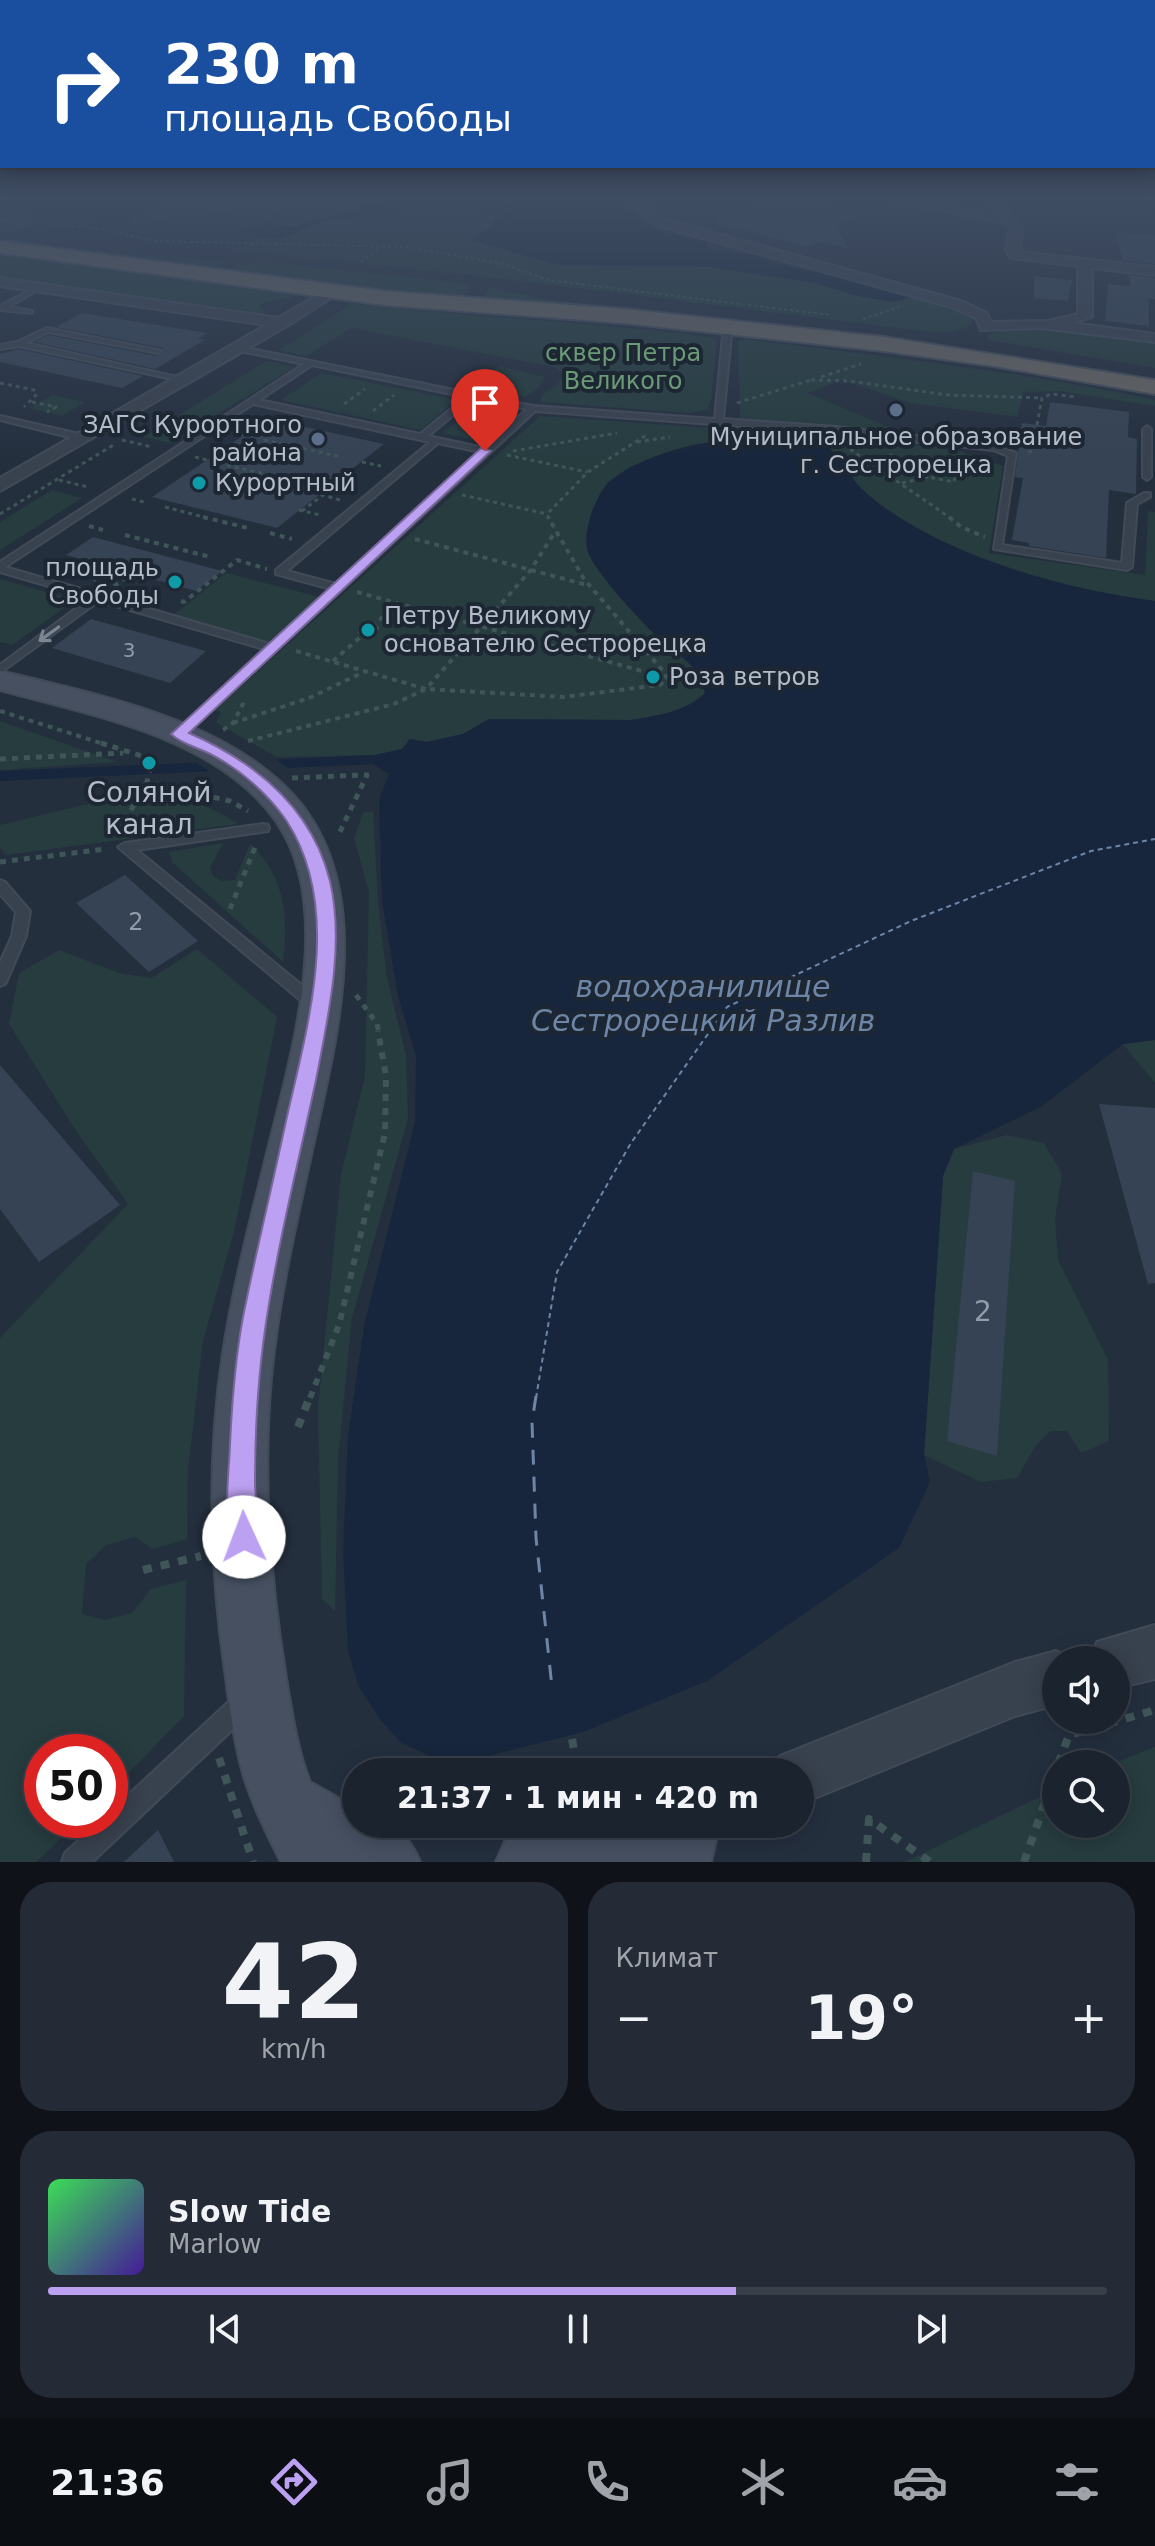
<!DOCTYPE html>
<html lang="ru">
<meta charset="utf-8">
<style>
body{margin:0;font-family:"DejaVu Sans",sans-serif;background:#242b36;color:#f1f3f6;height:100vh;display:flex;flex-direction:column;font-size:30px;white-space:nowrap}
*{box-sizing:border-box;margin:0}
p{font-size:26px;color:#a0a4aa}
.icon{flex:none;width:44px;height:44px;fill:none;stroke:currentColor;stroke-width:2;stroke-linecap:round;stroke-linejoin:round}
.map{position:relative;height:1862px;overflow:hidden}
.details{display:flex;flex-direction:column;gap:20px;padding:20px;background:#0f1319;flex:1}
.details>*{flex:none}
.hud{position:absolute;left:0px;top:0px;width:1156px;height:168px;box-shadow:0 4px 20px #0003,0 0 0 2px #39404a;background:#1a4fa0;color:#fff;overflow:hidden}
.tools{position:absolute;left:1042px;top:1646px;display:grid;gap:16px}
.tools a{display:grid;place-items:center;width:88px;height:88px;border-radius:50%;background:#1b232e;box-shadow:0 4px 20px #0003,0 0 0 2px #39404a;font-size:40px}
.speed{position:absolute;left:24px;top:1734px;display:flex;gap:16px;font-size:40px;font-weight:700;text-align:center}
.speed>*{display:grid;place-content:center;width:104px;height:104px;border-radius:50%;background:#1b232e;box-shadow:0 4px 20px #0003,0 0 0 2px #39404a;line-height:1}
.speed .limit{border:12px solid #d22;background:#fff;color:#111}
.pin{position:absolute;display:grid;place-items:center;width:68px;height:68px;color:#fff;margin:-82px -34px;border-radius:50% 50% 50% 0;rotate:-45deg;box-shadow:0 0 8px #0007}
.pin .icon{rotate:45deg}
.me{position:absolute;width:88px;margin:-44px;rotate:358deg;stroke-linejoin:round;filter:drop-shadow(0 0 6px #0008)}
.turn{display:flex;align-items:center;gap:28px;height:168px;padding:0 32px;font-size:36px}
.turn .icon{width:104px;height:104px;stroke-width:2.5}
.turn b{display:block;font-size:56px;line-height:68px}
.big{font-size:60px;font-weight:800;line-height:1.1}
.details .widget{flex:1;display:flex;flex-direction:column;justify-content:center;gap:12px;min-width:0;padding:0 28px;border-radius:32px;background:#242b36}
.details .dial{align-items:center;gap:0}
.dial b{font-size:104px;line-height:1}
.song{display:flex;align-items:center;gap:24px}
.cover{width:96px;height:96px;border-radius:12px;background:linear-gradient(135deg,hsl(130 70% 55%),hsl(260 70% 35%))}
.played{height:8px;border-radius:4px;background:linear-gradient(90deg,#bca0f2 65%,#39404a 65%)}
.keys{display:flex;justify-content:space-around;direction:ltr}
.heat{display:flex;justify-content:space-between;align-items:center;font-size:44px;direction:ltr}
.details .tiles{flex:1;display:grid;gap:20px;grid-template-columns:1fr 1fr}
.widget:last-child{grid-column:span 2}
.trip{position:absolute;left:342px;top:1758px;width:472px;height:80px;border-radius:40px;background:#1b232e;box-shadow:0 4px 20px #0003,0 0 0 2px #39404a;font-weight:800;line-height:80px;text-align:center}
.menu{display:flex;height:128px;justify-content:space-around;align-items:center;background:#0b0e12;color:#a0a4aa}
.menu .icon{width:56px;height:56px}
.menu .active{color:#bca0f2}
.menu b{font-size:36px;color:#f1f3f6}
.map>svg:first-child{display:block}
</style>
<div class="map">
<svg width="1155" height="1862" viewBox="0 0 1155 1862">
<rect width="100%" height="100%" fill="#242f3e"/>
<g fill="#263c3f">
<polygon points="169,199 389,199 287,228 273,223 280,215 262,206 206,214 173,214 171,219 146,224 130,222 129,218"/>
<path d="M428,202L492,214L496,216L491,228L475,235L473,241L559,265L711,267L814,283L875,298L902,301L910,297C931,302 955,305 972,320L970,326L951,332H931C698,304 467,271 234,251L260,238L286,237L325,221L398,214L416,203Z"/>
<polygon points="0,209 50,214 13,233 0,232"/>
<polygon points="0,241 134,255 228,260 210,271"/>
<path d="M0,252L80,260L298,294C286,302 271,298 258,306L266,311L260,315L0,279Z"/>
<polygon points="267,262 444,281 466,285 470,289 462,296 439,298 231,273 234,265"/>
<polygon points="489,288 552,300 687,314 685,317 477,300 486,295"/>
<path d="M352,304C472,317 591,322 710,337L717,341L711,400L707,410L688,413L541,402L542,395L559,383L564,374L555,367L351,328L306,356L279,350Z"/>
<polygon points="1047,327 1155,341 1155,368 990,340 985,336 1005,330"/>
<path d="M745,339C882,357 1020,371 1155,400V406L1060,391L1023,392L1018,417L911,403L842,380L808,393L888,427L887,432L740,418L738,341Z"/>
<polygon points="267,361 294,367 171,443 143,437"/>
<polygon points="499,366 545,377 537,389 525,397 470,386"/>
<polygon points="322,373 457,400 420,430 281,400"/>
<polygon points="53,395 85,402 62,416 29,408"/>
<polygon points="477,405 520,414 487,443 443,433"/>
<path d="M540,416L855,438L953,449L1003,466L989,553L1145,575L1148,511L1155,512V601C1062,589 932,553 862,489C851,480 844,465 837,454L699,444L632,466L608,482L598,498L587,535L588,552L595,565L644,624L694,667L705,693C686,712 656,716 630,720L489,719L463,734L426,742L410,739L403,749L375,755L277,757L216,723L221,712L215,710Z"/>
<polygon points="52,490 82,498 0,550 0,522"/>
<polygon points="226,573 320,597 268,643 172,616"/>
<polygon points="0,579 75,600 12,645 0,642"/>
<polygon points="0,721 117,762 0,770"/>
<path d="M133,793C170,796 207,801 238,824L6,855L0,847V825Z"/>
<polygon points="373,811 378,903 387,978 406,1055 408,1119 352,1318 338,1459 335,1611 322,1599 318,1408 341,1174 365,1076 369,892 354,838 363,813"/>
<path d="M223,843L210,868L213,876L222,881L235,880L250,844C285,876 289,917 283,962L172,862L169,852Z"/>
<polygon points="197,949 277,1017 234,1232 203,1341 188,1470 187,1539 153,1549 135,1537 106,1545 86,1564 82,1614 105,1620 132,1613 151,1589 186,1580 184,1716 110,1792 110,1752 42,1752 42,1820 81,1820 36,1862 0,1862 0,1338 128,1204 74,1128 9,1024 19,973 59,950 119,973 151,978"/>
<polygon points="1155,1040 1155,1083 1123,1044"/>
<polygon points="1007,1135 1044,1143 1062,1174 1055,1219 1058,1260 1108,1360 1109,1441 1081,1453 1067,1431 1050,1431 1035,1447 1017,1478 981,1482 924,1455 943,1176 954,1149"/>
<polygon points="1155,1747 1155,1862 905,1862 1056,1789 1056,1824 1116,1824 1116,1764 1112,1764"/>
</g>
<g fill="#17263c">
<polygon points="0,199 169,199 129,218 106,219 0,209"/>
<polygon points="389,199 621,199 623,208 637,215 634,219 670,234 707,242 706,247 718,252 757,255 776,264 868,283 910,297 893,302 858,296 814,283 711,267 559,265 473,241 475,235 491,228 496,216 492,214 422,202 398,214 325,221 280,239 260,238 243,229 266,223 292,227"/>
<path d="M759,443L828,447C841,458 847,472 858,485C866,495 880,505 891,512C962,561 1070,590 1155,601V1040L1123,1044L1042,1106L954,1149L943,1176L924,1455L930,1482L899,1548L707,1681L583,1732L484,1757L441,1761L400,1742L379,1718L358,1685L348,1650L343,1555L348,1436L364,1326L415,1123L416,1056L398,996L382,901L379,800L389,774L373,764L0,781V771L375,755L402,749L410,739L427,742L463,734L489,719L630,720C656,716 686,712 705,693C701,667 682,658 664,643C647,628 591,569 587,549C584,531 592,507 602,491C618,466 669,450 698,444C718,440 739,443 759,443Z"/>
</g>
<polygon fill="#242f3e" points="270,755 294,772 216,776 191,759"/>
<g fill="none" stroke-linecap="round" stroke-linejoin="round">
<polyline stroke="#6d86a8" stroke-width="2" stroke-dasharray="5 4" stroke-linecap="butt" points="536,1398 557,1272 631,1143 727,1007 911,921 1091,851 1155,839"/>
<polyline stroke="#6d86a8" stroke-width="3" stroke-dasharray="15 12" stroke-linecap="butt" points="536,1396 532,1422 536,1538 552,1687"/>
</g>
<g fill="#364354">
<polygon points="769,199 803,199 862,214 837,226 848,248 822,242 808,247 711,221"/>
<polygon points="1115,232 1155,235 1155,264 1123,260"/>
<polygon points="1128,275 1155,278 1155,299 1149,299 1149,326 1105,321 1108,284 1131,286"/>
<polygon points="1034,276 1072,280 1068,301 1034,298"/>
<polygon points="82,313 207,333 198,339 205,340 155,369 35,342 48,335 157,356 165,352 163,348 56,327"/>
<polygon points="19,349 143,376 122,388 0,362 0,354"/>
<polygon points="1050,402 1129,412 1128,437 1137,439 1136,494 1109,490 1106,558 1029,546 1029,543 1012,540 1023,478 1015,477 1022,423 1046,426"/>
<polygon points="268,419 384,444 277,528 152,497"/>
<polygon points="93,537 222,571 196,591 66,555"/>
<polygon points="91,619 206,651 170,683 52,648"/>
<polygon points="125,875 198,941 149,972 76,903"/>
<polygon points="0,1065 120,1205 39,1262 0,1209"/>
<polygon points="1099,1104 1155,1108 1155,1283 1148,1284"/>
<polygon points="973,1171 1015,1181 997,1456 947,1441"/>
<polygon points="158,1830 174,1862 124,1862"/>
</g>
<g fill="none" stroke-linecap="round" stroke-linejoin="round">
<g stroke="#414a57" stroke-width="4">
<g id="service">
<polygon points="36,287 41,288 8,307 32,311 32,313 0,310 0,306"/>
<path d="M729,325L736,327L731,335L723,419L836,427L994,445L1016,453L1002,545L1122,563L1127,503L1144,493H1150V497L1137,504L1132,567L1127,570L994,549L1008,456L993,450L836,433L535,411L183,737H175L173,734L264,649L99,601L0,673V665L90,598L0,572V562L304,364L236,350V346L533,406L715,419L723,335ZM312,365L466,397L420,434L259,400ZM474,398L527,409L484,448L428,436ZM253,404L430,442L276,570V574L331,589L270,644L5,567ZM438,443L480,452L336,584L287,571Z"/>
<polygon points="47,328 162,351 158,353 48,332 26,343 190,380 186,382 19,346 0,349 0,345 17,342"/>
<polygon points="0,416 88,436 89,438 85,441 0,420"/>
<polygon points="1147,426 1151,429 1151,477 1147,480 1143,477 1143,429"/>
<polygon points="263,824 268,825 269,828 268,831 137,850 321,1001 323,1005 321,1009 311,1009 118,847 125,843"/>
<polygon points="0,880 5,882 30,911 26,936 7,980 5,984 0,986 0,963 12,936 16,912 0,894"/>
<polygon points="243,1693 251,1696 254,1704 251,1712 92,1862 62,1862 65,1853 101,1820 110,1820 110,1812 235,1696"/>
</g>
</g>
<g stroke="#414a57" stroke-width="4">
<g id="minor">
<polygon points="627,199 640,199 664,219 961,301 987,313 991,322 1048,321 1078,314 1078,266 1011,258 1006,251 1010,227 1006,223 879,199 907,199 999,215 986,199 998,199 1022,227 1020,252 1155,267 1155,275 1092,268 1092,317 1072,323 1155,334 1155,342 1041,328 981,330 976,318 951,307 656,225"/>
<polygon points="0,278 278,318 328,289 340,292 287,326 0,491 0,478 266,325 0,286"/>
</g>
</g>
<g stroke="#414a57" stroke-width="4">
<g id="tertiary">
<polygon points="1155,1625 1155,1679 1116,1688 1116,1660 1089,1660 1097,1642"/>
<polygon points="1056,1651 1076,1660 1056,1660 1056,1705 1015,1716 800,1804 800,1772 773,1772 780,1756 1015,1662"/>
</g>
</g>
<g stroke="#414a57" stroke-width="4">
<g id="secondary">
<path d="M0,671C93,694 205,715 278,780C386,874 335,1042 310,1160C294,1232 278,1304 271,1378C262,1478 270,1580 286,1678C292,1713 297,1750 310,1782L356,1808V1824C392,1824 406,1828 420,1862H281C268,1836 254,1808 245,1780C234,1745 230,1707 225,1671C210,1566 207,1458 223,1353C233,1287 250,1222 266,1157C289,1062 338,908 276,821C216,736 93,716 0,690Z"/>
<polygon points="553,1824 715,1824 718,1830 711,1862 496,1862 506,1839 529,1829"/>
</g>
</g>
<g stroke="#434c59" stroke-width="4">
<polygon id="trunk" points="0,241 384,291 624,309 884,337 1155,380 1155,394 994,366 884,351 624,323 384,305 0,253"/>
</g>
<g stroke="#3f5557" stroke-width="2" stroke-dasharray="3 3" stroke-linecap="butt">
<polyline points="0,219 101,229 156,241 406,247 503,264 548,280 830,315"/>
<polyline points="361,262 379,248"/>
<polyline points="863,319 899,307"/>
</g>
<g stroke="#3f5557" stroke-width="3" stroke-dasharray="4 4" stroke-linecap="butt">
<polyline points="821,377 861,364"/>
<polyline points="811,380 850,381 948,395 1042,398"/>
<polyline points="0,383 34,390 37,394 24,407"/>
<polyline points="32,402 56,407 47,412"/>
<polyline points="737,403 811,380"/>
<polyline points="344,404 365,389"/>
<polyline points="373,411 394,395"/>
<polyline points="1037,425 1042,398 1051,394 1075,397"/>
<polyline points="232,432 245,435"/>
<polyline points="122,440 152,447"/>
<polyline points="264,440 342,457"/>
<polyline points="637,442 670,437"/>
<polyline points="850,449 952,519"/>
<polyline points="513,451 617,433"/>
<polyline points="1028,452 1033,451 1034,441"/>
<polyline points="507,455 587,472"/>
<polyline points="889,455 933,466"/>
<polyline points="195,457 207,460"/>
<polyline points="362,462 381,466"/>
<polyline points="227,465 307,484"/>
<polygon points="933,466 957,470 954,482 928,477"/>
<polyline points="957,470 984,465"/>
<polyline points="59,480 88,487"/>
<polyline points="902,483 928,477"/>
<polyline points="327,489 346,493"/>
<polyline points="462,495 547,514"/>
<polyline points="132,499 144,502"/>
<polyline points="165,507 211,519"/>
<polyline points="299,510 320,515"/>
<polyline points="302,511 323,495 340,500"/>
<polyline points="0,514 115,444"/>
<polyline points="549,519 547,514 588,472 648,434"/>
</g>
<g stroke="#3f5557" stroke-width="4" stroke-dasharray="5 5" stroke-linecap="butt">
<polyline points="203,517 248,528"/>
<polyline points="949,517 961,527 985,537"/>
<polyline points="89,526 103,530"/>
<polyline points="270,533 292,539"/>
<polyline points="125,535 210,557"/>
<polyline points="415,539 587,585"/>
<polyline points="93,580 107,570 111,571 101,578 105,579"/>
<polyline points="114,586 132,573"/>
<polyline points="357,592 667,678"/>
<polyline points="181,601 184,602 237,560 267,569"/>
<polygon points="367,625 377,628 370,635 360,632"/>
<polyline points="372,627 396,604"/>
<polyline points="296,651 426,689 530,571 555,532"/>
<polyline points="333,661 365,633"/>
<polyline points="0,711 107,745"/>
<polyline points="233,723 309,698 366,671"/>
<polyline points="223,730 233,723 245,700"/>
<polyline points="248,741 394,704 426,689 563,697 660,685 667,678 664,672 584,579 548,517"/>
</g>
<g stroke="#3f5557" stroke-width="5" stroke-dasharray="6 6" stroke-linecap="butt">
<polyline points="101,743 148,758 152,762 147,782 230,801 248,811"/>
<polyline points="0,759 123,753"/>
<polyline points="292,778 367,775 338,836"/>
<polyline points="119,831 147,782"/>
<polyline points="0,862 106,849"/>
<polyline points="230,909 256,845"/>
<polyline points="356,995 377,1024 379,1033"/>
</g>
<polyline stroke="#3f5557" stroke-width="6" stroke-dasharray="7 7" stroke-linecap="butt" points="310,1398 339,1325 385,1133 386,1076 378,1031"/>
<g stroke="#3f5557" stroke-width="8" stroke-dasharray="9 9" stroke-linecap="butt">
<polyline points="298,1427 310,1396"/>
<polyline points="143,1570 201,1556"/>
<polyline points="572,1739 578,1772"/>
<polyline points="219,1758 253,1862"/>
<polyline points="1058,1764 1069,1735 1155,1710"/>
<polyline points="866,1862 869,1819 930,1862"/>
<polyline points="1024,1862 1056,1771"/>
</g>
<use href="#service" fill="#38414e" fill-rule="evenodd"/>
<use href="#minor" fill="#38414e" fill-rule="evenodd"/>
<use href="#tertiary" fill="#38414e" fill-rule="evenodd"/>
<use href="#secondary" fill="#465061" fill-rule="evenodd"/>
<use href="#trunk" fill="#656462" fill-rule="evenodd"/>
</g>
<defs><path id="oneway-shaft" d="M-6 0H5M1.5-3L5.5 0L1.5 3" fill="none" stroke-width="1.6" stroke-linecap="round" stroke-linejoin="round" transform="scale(2)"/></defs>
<use stroke="#7c8592" href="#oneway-shaft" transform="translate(49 634) rotate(144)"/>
<linearGradient id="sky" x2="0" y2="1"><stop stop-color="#141a22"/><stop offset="0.43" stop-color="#3f4d63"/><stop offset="1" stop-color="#3f4d63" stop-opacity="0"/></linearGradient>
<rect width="1155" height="460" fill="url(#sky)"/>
<path fill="#bca0f2" stroke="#7a689d" stroke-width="2" d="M481,448L491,451L189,733C255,762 312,808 330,881C345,945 328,1017 316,1080C299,1160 278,1242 266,1323C258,1376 255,1428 255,1481C255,1502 262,1527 254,1547L244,1551L234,1547C222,1518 229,1475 230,1444C232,1401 235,1360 243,1317C256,1252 272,1187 286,1121C307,1027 344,908 286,820C269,795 241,770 214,756C201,748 182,745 171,734Z"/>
<g fill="#5c6f8a" stroke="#1d2633" stroke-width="3">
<circle cx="896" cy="410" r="8"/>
<circle cx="318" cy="439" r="8"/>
</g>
<g fill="#0f9aa8" stroke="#1d2633" stroke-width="3">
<circle cx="199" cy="483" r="8"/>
<circle cx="175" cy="582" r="8"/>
<circle cx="368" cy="630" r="8"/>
<circle cx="653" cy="677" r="8"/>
<circle cx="149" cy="763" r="8"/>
</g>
<g text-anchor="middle" stroke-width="8" stroke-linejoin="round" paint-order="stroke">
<g font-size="20" fill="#929caa">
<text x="129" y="657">3</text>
</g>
<g font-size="24" fill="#6b9a76" stroke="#1d2633">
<text x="623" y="361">сквер Петра<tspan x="623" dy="28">Великого</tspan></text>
</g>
<g font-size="24" fill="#b4bcc9" stroke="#1d2633" text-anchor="start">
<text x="302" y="433" text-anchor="end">ЗАГС Курортного<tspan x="302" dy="28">района</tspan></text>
<text x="896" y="445" text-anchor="middle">Муниципальное образование<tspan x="896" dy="28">г. Сестрорецка</tspan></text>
<text x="215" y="491">Курортный</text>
<text x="159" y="576" text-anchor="end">площадь<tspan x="159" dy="28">Свободы</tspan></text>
<text x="384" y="624">Петру Великому<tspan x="384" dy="28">основателю Сестрорецка</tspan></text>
<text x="669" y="685">Роза ветров</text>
</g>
<g font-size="24" fill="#929caa">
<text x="136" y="930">2</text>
</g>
<g font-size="28" fill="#b4bcc9" stroke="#1d2633">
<text x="149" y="802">Соляной<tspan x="149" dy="32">канал</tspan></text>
</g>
<g font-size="28" fill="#929caa">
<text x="983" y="1321">2</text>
</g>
<g font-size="30" font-style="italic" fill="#6d86a8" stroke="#1d2633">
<text x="703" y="997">водохранилище<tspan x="703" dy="34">Сестрорецкий Разлив</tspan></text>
</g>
</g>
</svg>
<div class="tools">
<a><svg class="icon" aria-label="sound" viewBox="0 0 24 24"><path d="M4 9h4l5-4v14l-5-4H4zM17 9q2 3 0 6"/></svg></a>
<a><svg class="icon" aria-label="search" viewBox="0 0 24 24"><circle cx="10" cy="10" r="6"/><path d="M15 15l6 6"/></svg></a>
</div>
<div class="speed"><div class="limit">50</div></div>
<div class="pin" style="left:485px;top:451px;background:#d93025"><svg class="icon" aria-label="arrive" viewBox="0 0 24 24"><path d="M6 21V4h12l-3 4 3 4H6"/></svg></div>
<svg class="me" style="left:244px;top:1537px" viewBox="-20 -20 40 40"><circle r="19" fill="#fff"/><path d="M0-13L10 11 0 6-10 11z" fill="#bca0f2"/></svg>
<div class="trip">21:37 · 1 мин · 420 m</div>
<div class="hud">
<div class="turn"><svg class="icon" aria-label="right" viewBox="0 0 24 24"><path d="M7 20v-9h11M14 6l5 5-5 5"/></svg><div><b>230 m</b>площадь Свободы</div></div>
</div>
</div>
<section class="details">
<div class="tiles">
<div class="widget dial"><b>42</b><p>km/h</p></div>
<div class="widget"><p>Климат</p>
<div class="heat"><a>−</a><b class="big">19°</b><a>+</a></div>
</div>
<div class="widget">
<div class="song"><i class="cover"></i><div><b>Slow Tide</b><p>Marlow</p></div></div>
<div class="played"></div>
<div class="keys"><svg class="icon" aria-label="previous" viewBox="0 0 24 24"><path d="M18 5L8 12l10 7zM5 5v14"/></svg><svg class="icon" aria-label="pause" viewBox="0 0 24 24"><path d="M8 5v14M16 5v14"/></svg><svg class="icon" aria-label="next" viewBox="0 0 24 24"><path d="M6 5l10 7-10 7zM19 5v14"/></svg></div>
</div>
</div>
</section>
<nav class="menu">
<b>21:36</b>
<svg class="icon active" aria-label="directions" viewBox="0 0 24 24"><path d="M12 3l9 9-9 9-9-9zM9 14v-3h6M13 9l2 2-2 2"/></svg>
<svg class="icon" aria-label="music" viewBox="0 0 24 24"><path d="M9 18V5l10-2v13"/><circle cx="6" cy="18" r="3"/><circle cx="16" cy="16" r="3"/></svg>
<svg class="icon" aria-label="phone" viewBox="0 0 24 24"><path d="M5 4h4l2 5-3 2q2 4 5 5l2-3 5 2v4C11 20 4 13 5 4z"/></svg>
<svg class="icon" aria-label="climate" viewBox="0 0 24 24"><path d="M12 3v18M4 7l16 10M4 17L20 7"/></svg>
<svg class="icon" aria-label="car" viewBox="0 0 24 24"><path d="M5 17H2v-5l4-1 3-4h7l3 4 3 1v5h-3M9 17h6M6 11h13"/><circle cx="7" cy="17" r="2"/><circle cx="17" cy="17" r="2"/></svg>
<svg class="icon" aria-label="filters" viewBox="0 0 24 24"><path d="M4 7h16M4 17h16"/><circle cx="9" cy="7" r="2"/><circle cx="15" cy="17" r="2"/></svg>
</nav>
